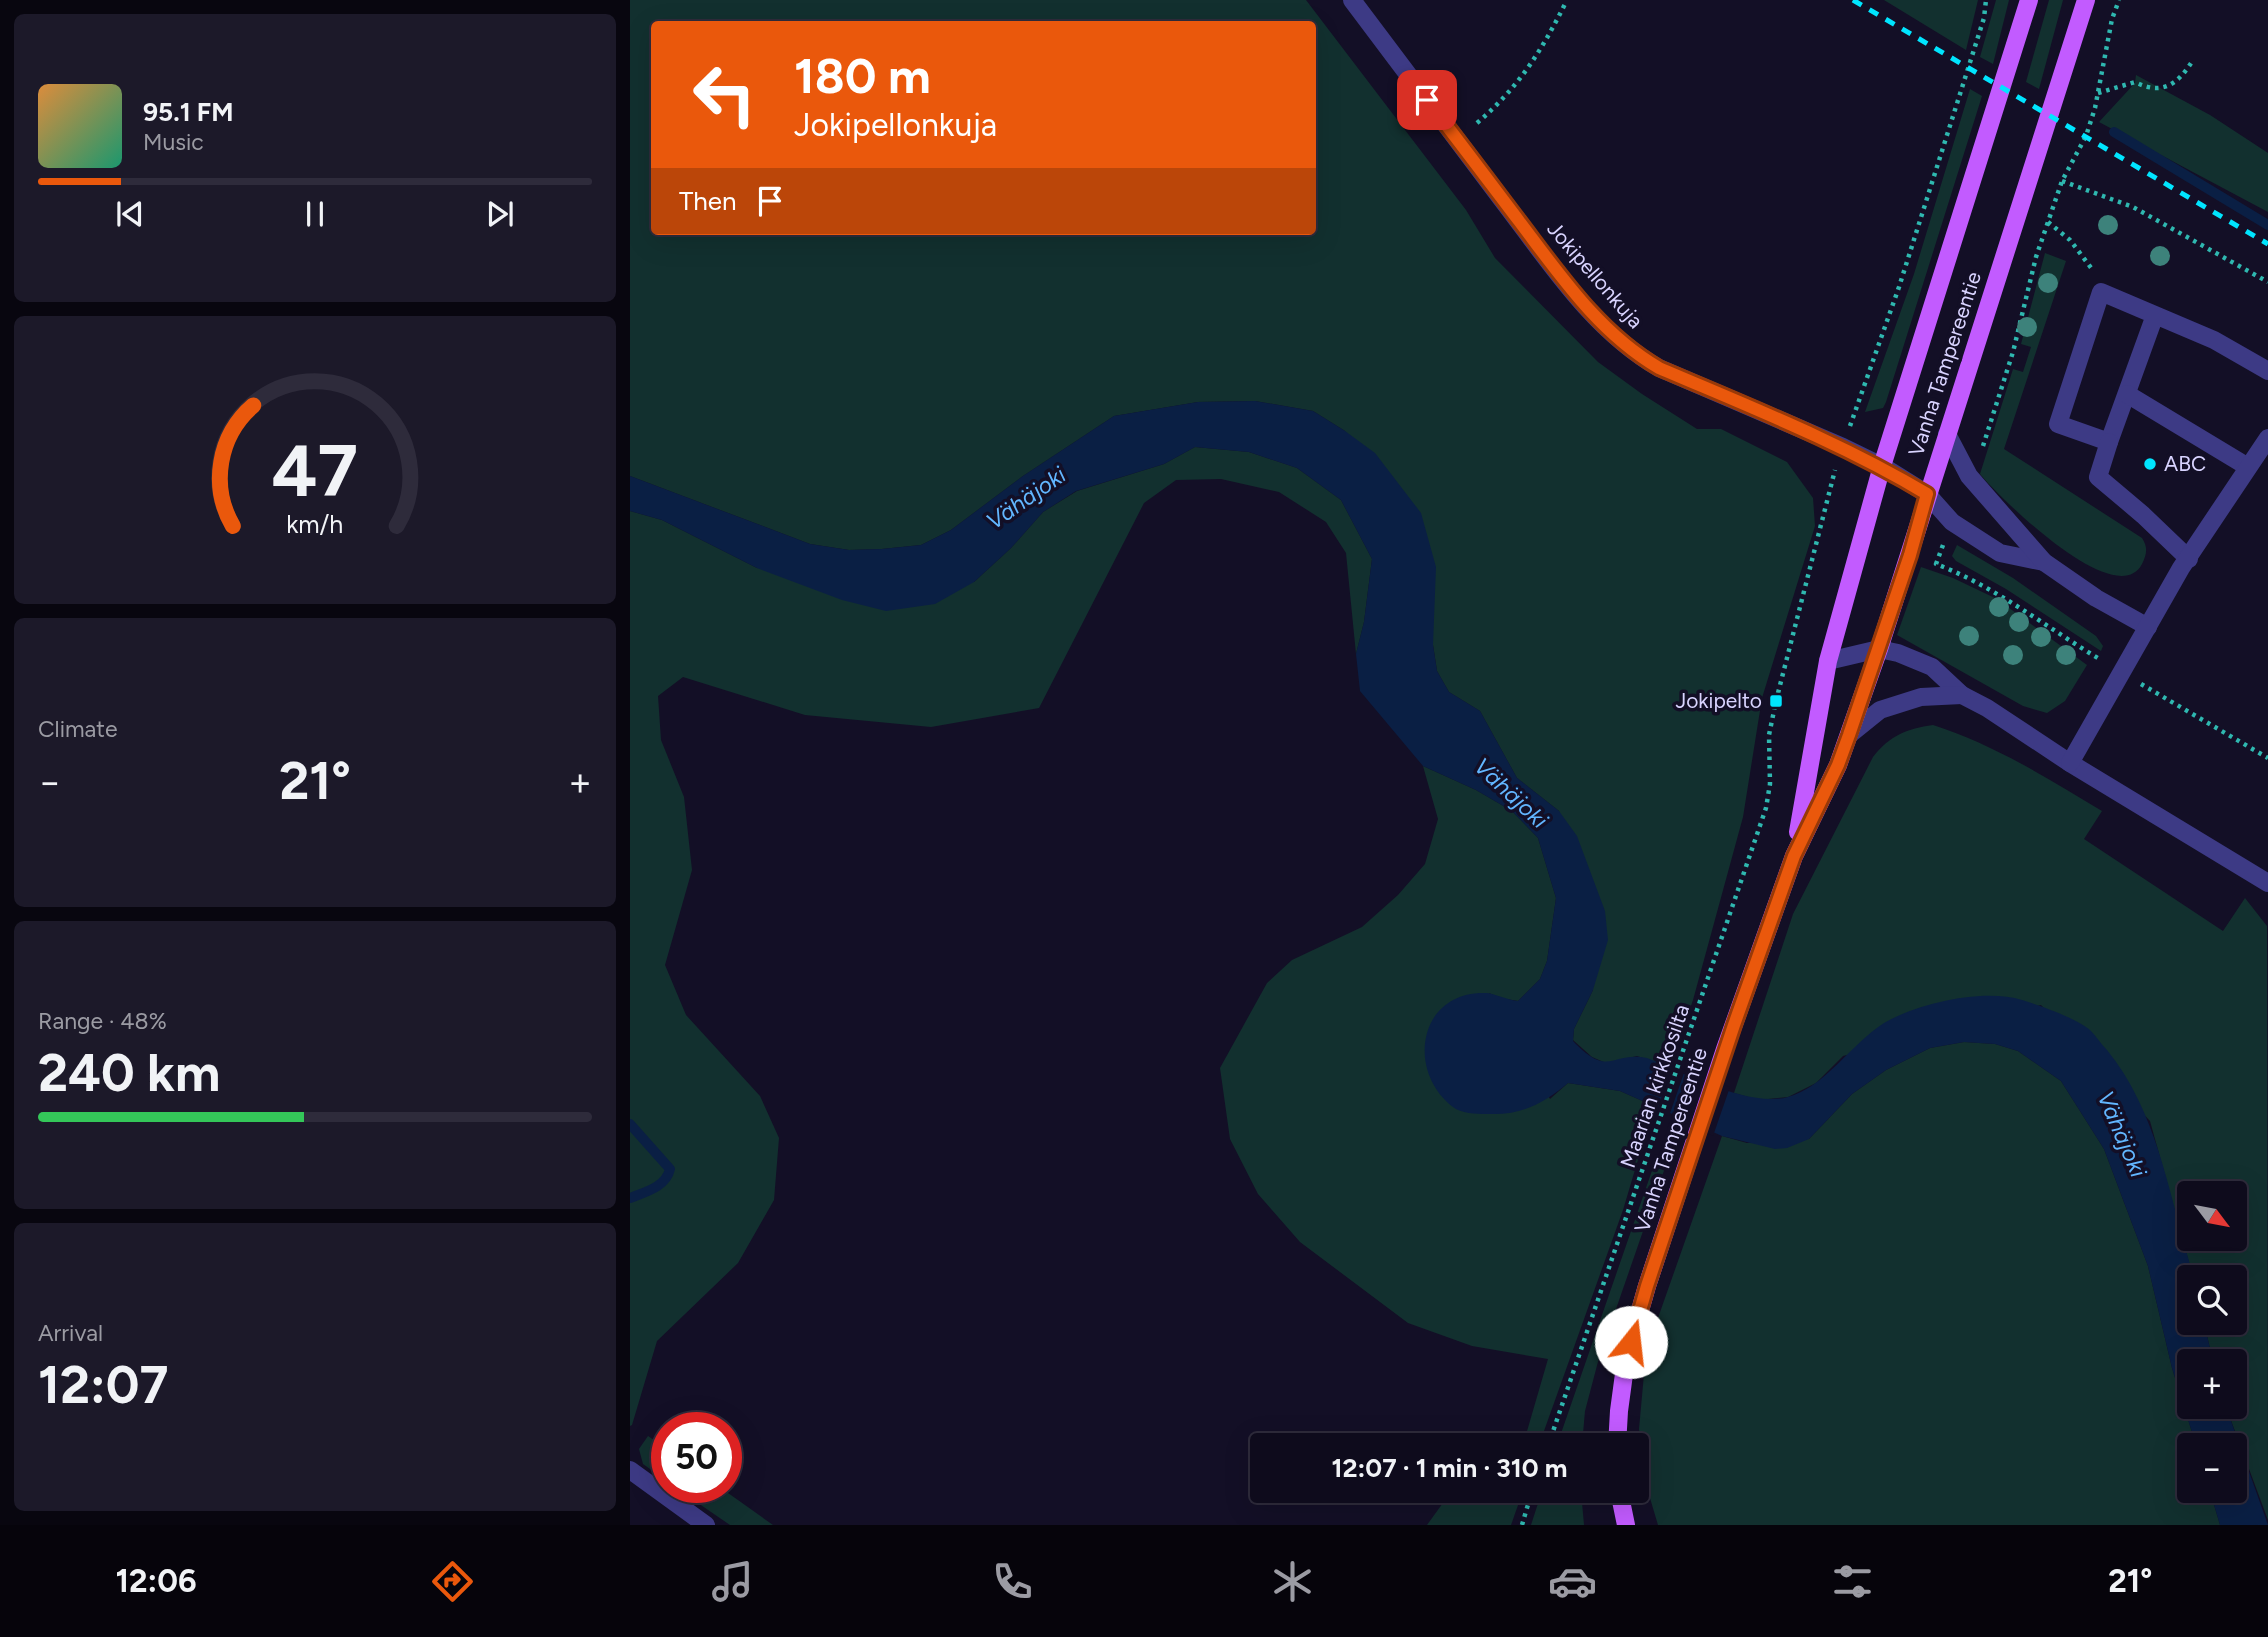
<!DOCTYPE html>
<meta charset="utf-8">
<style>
body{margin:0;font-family:Figtree,sans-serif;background:#1c1929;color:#f1f3f6;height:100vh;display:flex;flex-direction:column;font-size:26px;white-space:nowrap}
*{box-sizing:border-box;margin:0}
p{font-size:23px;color:#9b9ba3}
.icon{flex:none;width:38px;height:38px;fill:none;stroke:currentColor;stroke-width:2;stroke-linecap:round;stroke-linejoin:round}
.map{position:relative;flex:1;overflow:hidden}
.details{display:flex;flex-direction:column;gap:14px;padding:14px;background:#08060f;width:630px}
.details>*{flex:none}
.hud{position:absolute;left:21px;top:21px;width:665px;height:214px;border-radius:7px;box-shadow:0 7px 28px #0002,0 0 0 2px #2e2b3b;background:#ea580c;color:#fff;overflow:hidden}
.needle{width:46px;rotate:122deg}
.buttons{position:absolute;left:1547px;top:1181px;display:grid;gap:14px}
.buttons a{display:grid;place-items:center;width:70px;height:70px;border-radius:7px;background:#0e0b1c;box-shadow:0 7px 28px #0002,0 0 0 2px #2e2b3b;font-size:35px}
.speed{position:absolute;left:21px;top:1412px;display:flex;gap:14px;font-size:35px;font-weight:700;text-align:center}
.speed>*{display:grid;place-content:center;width:91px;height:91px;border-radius:50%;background:#0e0b1c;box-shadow:0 7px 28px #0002,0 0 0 2px #2e2b3b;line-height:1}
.speed .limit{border:10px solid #d22;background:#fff;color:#111}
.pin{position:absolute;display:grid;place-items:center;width:60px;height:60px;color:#fff;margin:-30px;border-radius:14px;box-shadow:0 4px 10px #0006}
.me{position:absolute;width:77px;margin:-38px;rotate:16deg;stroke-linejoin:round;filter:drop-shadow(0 0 5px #0008)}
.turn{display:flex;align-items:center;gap:24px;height:147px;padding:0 28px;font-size:32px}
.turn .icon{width:91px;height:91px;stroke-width:2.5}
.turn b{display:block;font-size:49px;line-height:60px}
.then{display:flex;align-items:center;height:66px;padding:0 28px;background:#0003;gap:14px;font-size:26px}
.big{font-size:52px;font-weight:700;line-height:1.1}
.details .card{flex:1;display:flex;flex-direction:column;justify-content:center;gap:10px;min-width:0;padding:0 24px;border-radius:10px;background:#1c1929}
.details .dial{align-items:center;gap:0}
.dial svg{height:182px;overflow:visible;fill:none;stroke:#2e2b3b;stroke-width:7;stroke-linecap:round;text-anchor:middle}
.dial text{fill:#f1f3f6;stroke:none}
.song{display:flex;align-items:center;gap:21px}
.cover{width:84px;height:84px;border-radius:10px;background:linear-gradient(135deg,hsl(30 70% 55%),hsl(160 70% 35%))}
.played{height:7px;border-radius:4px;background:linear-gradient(90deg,#ea580c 15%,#2e2b3b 15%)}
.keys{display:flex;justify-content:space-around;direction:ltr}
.heat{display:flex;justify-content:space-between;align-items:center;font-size:38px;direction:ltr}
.charge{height:10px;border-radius:5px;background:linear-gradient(90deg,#34c759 48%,#2e2b3b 0)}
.trip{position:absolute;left:620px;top:1433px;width:399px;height:70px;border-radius:7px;background:#0e0b1c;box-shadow:0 7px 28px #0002,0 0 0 2px #2e2b3b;font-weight:700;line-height:70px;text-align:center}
.tabs{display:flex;height:112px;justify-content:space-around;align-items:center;background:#06040b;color:#9b9ba3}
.tabs .icon{width:49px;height:49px}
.tabs .on{color:#ea580c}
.tabs b{font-size:32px;color:#f1f3f6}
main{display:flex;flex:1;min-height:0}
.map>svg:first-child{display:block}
</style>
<main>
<section class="details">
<div class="card">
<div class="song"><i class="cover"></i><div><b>95.1 FM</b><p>Music</p></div></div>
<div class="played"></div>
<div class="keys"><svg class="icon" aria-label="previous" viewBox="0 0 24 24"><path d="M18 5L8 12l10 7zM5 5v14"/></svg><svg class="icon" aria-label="pause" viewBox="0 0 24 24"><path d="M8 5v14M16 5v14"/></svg><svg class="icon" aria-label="next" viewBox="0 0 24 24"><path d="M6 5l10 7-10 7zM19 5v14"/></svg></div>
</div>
<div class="card dial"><svg viewBox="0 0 100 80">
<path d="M14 69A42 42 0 1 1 86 69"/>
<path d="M14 69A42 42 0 0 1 23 16" stroke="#ea580c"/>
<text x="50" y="56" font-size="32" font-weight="700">47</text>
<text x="50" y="72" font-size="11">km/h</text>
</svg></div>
<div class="card"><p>Climate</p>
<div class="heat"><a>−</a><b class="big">21°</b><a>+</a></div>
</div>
<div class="card"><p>Range · 48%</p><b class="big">240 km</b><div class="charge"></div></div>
<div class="card"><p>Arrival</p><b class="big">12:07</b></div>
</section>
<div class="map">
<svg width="1638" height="1525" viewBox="0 0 1638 1525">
<rect width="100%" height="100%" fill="#130f26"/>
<g fill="#12302f" fill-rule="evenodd">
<path d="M0,0H676L836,210L865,258L968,362L1012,394L1067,429H1091L1157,462L1183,498L1185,526L1132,698L1113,817L1063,1000L1040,1067L1007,1056L976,1063L962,1057L943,1040L944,1029L963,990L929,811L887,778L850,711L819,692L807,671L803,645L715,431L683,411L625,401L568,402L484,416L393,476L321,530L291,545L252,549L219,550L180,544L0,476ZM24,24H682V231H24Z"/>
<polygon points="1254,0 1348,0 1336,50"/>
<polygon points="1366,0 1379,0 1363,64 1350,57"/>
<polygon points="1419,0 1433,0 1409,89 1396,82"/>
<polygon points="1506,75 1580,115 1638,153 1638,212 1469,122 1505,83"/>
<polygon points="1340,89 1352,96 1256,402 1253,408 1235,412 1284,274"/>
<path d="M1415,253L1436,261L1374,449L1512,538C1518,547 1517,554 1512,564C1486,613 1369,497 1350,474L1383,369L1393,372L1401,347L1391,344Z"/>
<polygon points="565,447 619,452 667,468 711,500 742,559 734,622 726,654 716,553 696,522 649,492 591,479 546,480 514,503 409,708 301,727 175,715 53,677 28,696 31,740 54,797 62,870 35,965 56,1015 130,1096 149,1138 144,1200 108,1263 27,1341 2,1425 0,1426 0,511 32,520 127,568 344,582 381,548 413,512 447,491 534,464"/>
<polygon points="1327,545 1383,578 1466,636 1473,646 1471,651 1376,589 1326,561 1322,556"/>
<polygon points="1291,567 1323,578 1367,599 1457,665 1435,701 1417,713 1393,706 1267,635"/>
<path d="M1303,725C1365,745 1417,778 1472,811L1454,839L1593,931L1615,898L1637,926L1638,1520L1596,1407H1605V1362L1583,1361L1574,1323H1605V1278L1563,1277L1520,1121L1411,1005L1213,1056L1186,1083L1158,1097L1129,1100L1104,1093L1163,914L1243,757C1260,735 1277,729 1303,725ZM1559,1194H1605V1239H1559Z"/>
<polygon points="793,766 846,790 882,811 908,838 926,898 917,961 910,979 888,1001 870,998 859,993 920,1099 938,1083 990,1091 1024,1106 993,1210 909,1445 893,1445 918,1359 842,1346 778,1323 670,1242 628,1194 600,1139 590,1068 637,983 662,960 732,927 768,895 795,864 808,819"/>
<polygon points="1334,1042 1365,1044 1388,1051 1431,1081 1474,1149 1518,1266 1542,1368 1566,1445 1559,1446 1559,1491 1580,1491 1590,1525 1028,1525 1017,1488 1009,1429 1016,1352 1092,1136 1117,1143 1179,1139 1222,1094 1256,1070 1300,1048"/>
<polygon points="1026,1159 1037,1162 969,1358 955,1411 952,1445 927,1445"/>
<polygon points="18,1436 37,1449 37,1481 13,1464 9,1449"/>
<polygon points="46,1488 91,1488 143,1525 100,1525"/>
<polygon points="824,1491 893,1491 881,1525 797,1525 818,1496"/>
<polygon points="912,1491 951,1491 954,1525 901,1525"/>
</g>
<path fill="#0a1f44" d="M625,401L683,411L715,431L745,453L791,513L806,567L803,645L807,671L819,692L850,711L887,778L929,811L947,836L975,911L978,940L963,990L944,1029L943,1041C979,1079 981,1051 1017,1058C1054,1073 1120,1108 1158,1097C1195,1087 1221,1044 1254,1023C1288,1003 1354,988 1392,1000C1409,1005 1446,1018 1460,1030C1466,1036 1471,1044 1477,1050C1526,1110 1538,1189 1559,1261L1563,1277L1559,1278V1323H1574L1583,1361L1559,1362V1407H1596L1638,1525H1590L1580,1491H1605V1446L1566,1445L1542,1368L1518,1266L1474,1149L1431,1081L1388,1051L1365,1044L1334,1042L1300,1048L1256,1070L1222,1094L1179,1139L1157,1148L1145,1149L1092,1136L990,1091L938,1083C917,1101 894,1114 865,1114C853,1114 833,1115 823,1107C775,1070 789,990 857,993C865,994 878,1000 888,1001L910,979L917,961L926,898L908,838L882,811L846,790L793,766L730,691L726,654L734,622L742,559L711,500L667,468L619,452L565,447L534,464L446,491L413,512L381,548L344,582L305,604L256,611L212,600L127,568L32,520L0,511V476L180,544L219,550L252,549L291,545L321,530L393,476L484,416L568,402Z"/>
<g fill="#130f26">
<polygon points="1042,1065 1055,1070 1039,1116 1027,1111"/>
<polygon points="1069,1075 1100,1087 1083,1136 1053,1122"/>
</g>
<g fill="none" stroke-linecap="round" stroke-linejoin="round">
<g stroke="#0a1f44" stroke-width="10">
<polyline points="1484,132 1638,225"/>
<path d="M0,1124L40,1169C36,1187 15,1192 0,1198"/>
</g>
<g stroke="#2fb8b0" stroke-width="4.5" stroke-dasharray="3.5 5" stroke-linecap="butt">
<path d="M1468,93L1505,82C1533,96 1548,84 1563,60"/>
<path d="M847,123C888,88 911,52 935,4"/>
<polyline points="1432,181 1503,207 1638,282"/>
<polyline points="1418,222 1440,240 1462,269"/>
<polyline points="1220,426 1269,287 1354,18 1356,0"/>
<polyline points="1353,446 1383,352 1406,257 1432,181 1456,136 1465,108 1482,19 1489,0"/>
<path d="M1313,545L1306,564C1366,587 1416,627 1471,660"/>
<polyline points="1511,684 1638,758"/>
<polyline points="918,1446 1136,808 1140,784 1139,735 1146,701 1205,470"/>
<polyline points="892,1525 902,1491"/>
</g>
<g stroke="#3d3a85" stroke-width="18">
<path d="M722,0C771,66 821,131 870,197C917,258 961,329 1029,368L1213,447L1252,466L1297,494L1322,522L1370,553L1414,562"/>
<polyline points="1525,315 1479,442 1428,424 1471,292 1584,340 1638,371"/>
<polyline points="1497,394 1618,467"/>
<polyline points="1317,434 1339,476 1414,562 1466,598 1518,627"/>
<polyline points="1479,442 1468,477 1513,515 1559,559"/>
<polyline points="1198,661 1249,649 1268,653 1302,667 1332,695 1357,708 1440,763 1638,883"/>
<polyline points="1219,735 1250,710 1291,697 1332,695"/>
<polyline points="1440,763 1551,568 1638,438"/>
<polyline points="0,1470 76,1525"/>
</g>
<g stroke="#c25bff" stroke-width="18">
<polyline points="1168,832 1198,661 1252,466 1399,0"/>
<polyline points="987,1446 989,1411 994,1374 1001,1342 1017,1286 1095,1049 1164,856 1208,765 1249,649 1456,0"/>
<polyline points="989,1491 996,1525"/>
</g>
<polyline stroke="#00e5ff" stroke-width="5" stroke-dasharray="10 9" stroke-linecap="butt" points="1223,0 1638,244"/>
</g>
<g fill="#3d827b">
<circle cx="1478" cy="225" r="10"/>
<circle cx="1530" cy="256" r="10"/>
<circle cx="1418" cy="283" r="10"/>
<circle cx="1397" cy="327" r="10"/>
<circle cx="1369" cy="607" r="10"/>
<circle cx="1389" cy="622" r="10"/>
<circle cx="1339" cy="636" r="10"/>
<circle cx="1411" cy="637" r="10"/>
<circle cx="1383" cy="655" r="10"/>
<circle cx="1436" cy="655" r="10"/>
</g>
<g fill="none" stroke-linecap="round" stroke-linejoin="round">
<g stroke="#983908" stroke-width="18">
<path id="route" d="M797,100C828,140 858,180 889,221C930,275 969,333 1029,368C1120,407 1212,443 1297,494L1280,555L1219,735L1208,765L1164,856L1104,1025L1017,1286L1001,1342"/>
</g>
<use href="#route" stroke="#ea580c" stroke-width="12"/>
</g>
<g fill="#00e5ff" stroke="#130f26" stroke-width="2.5">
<circle cx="1520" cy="464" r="7"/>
<rect x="1139" y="694" width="14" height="14" rx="3.5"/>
</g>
<g text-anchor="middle" stroke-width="7" stroke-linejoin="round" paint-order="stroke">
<g font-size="21" fill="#d9d4ff" stroke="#130f26">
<text transform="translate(965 275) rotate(49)" y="7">Jokipellonkuja</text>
<text transform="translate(1315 364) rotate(-72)" y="7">Vanha Tampereentie</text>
<text transform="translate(1025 1086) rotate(-71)" y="7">Maarian kirkkosilta</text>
<text transform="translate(1041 1140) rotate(-72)" y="7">Vanha Tampereentie</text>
</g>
<g font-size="21" fill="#d9d4ff" stroke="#130f26" text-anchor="start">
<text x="1534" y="471">ABC</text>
<text x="1132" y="708" text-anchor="end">Jokipelto</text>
</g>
<g font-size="23" font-style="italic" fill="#62b6ff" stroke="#130f26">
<text transform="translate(396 498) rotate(-35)" y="8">Vähäjoki</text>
<text transform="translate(881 793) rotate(43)" y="8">Vähäjoki</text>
<text transform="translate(1492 1134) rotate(67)" y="8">Vähäjoki</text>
</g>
</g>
</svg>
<div class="buttons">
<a><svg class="needle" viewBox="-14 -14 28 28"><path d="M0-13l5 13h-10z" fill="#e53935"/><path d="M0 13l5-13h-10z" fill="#9b9ba3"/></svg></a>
<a><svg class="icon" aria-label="search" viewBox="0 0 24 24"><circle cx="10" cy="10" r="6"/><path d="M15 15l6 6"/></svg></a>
<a>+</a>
<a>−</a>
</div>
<div class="speed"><div class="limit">50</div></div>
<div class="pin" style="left:797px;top:100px;background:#d93025"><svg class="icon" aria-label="arrive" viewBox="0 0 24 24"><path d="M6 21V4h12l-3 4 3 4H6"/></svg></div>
<svg class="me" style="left:1001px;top:1342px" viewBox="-20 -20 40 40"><circle r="19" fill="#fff"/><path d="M0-13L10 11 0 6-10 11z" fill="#ea580c"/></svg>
<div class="trip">12:07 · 1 min · 310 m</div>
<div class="hud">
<div class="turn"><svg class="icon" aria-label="left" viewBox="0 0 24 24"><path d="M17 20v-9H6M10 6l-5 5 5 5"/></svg><div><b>180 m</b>Jokipellonkuja</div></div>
<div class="then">Then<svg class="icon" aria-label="arrive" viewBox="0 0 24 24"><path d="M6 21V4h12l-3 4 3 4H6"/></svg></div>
</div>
</div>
</main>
<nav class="tabs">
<b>12:06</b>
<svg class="icon on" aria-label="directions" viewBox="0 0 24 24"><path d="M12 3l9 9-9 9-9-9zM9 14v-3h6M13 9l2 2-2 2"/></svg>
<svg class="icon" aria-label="music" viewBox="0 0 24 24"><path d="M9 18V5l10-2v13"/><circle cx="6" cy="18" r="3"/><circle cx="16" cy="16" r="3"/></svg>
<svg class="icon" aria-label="phone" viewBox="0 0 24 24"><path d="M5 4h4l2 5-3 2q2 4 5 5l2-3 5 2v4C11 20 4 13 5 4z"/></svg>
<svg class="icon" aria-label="climate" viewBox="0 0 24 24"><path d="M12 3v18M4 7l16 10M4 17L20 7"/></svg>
<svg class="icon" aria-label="car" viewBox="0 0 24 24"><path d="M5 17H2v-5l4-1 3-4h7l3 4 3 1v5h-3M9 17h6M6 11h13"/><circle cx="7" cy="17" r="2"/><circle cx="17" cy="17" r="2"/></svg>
<svg class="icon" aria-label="filters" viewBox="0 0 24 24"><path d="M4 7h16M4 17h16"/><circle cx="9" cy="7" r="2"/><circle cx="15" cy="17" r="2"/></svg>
<b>21°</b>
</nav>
